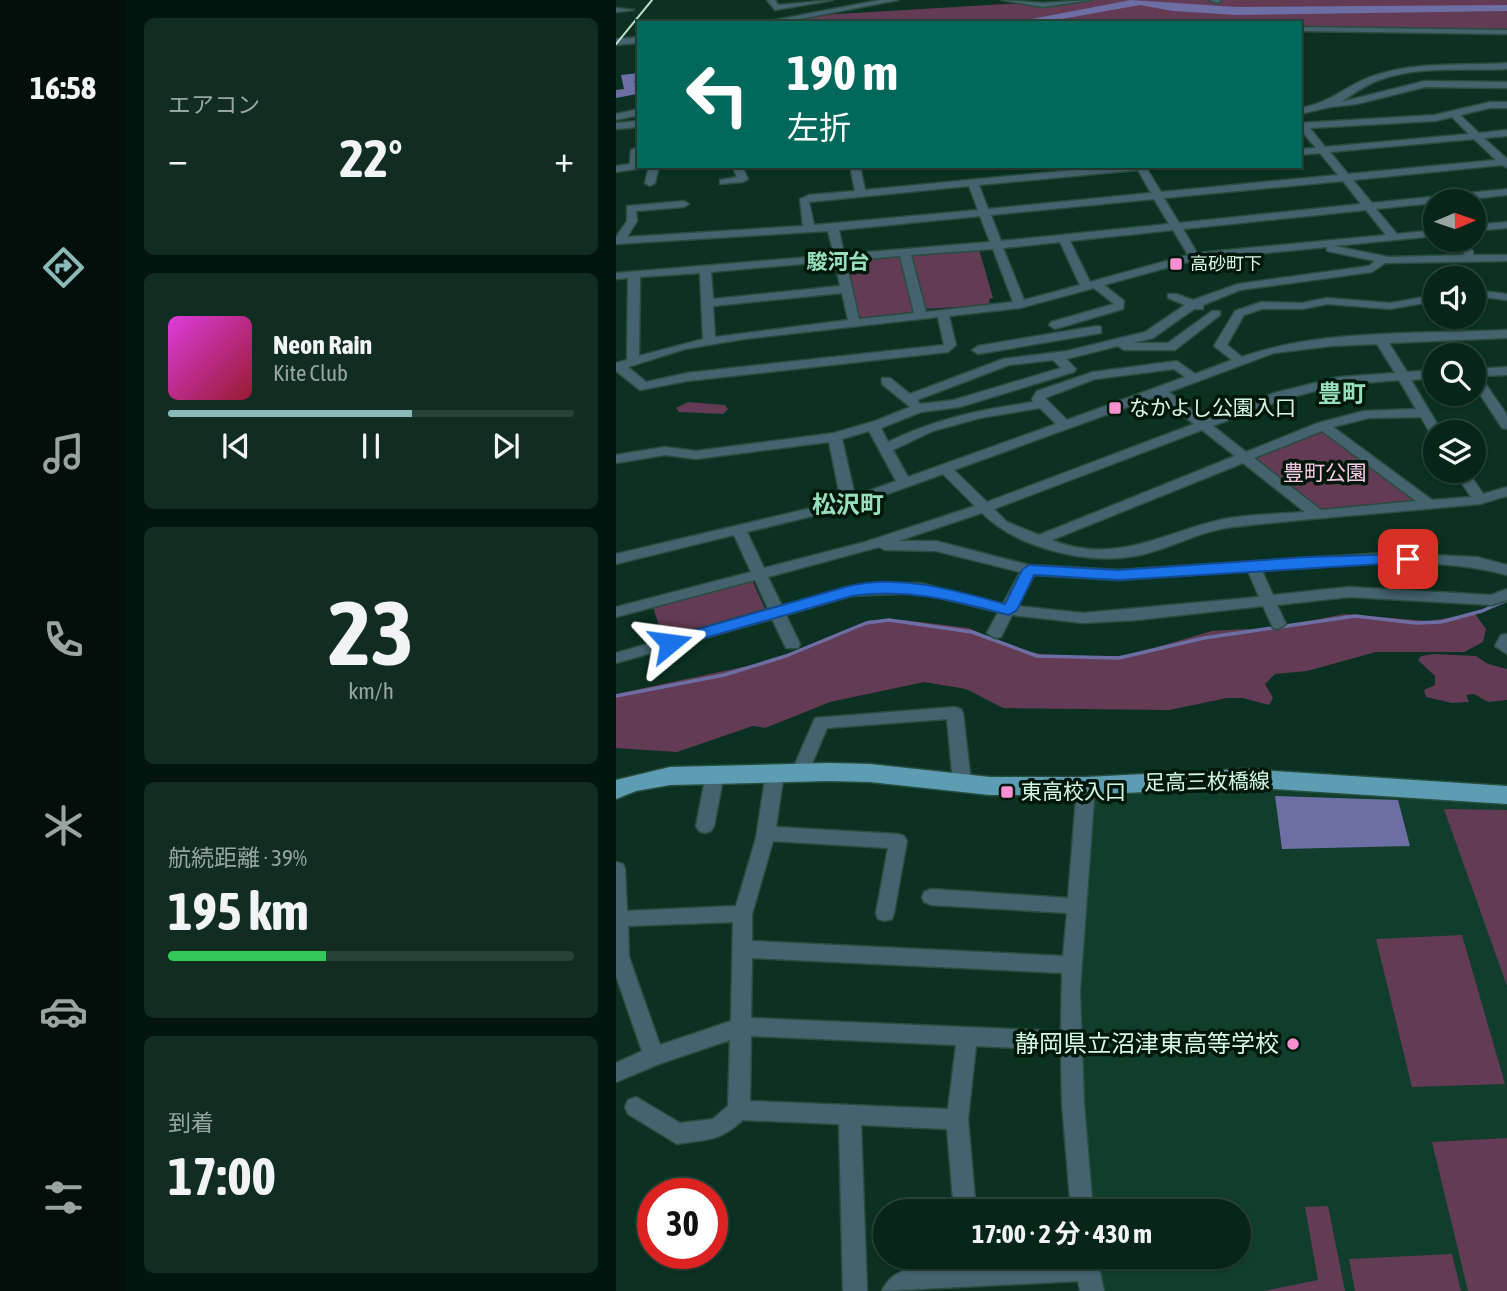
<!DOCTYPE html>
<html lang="ja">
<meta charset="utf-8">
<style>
body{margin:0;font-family:"Asap Condensed","Noto Sans JP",sans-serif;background:#112d22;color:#f1f3f6;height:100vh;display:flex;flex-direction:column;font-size:26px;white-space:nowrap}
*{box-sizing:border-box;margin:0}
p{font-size:23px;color:#98a5a2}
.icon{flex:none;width:38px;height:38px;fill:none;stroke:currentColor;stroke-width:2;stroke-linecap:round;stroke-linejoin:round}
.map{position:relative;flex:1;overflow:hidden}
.sheet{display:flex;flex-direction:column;gap:18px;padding:18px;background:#04140e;width:490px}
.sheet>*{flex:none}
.top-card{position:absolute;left:21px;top:21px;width:665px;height:147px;border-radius:0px;box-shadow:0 2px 5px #0004,0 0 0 2px #294238;background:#00695c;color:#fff;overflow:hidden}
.needle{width:46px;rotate:88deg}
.fabs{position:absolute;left:807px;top:189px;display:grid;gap:14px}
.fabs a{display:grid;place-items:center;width:63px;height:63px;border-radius:50%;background:#082519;box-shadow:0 2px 5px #0004,0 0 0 2px #294238;font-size:35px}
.speed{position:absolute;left:21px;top:1178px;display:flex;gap:14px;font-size:35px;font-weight:700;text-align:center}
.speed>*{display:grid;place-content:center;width:91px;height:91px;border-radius:50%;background:#082519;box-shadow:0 2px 5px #0004,0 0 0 2px #294238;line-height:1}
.speed .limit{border:10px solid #d22;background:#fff;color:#111}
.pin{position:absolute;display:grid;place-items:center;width:60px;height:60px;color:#fff;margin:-30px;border-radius:14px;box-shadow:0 4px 10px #0006}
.me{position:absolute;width:77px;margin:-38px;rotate:74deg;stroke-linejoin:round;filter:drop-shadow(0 0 5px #0008)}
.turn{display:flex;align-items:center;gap:24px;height:147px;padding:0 35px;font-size:32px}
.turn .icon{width:91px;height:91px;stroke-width:2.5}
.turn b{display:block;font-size:49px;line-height:60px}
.big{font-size:52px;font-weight:700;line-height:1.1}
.sheet .card{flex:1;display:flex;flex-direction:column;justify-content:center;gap:10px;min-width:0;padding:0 24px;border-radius:10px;background:#112d22}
.sheet .dial{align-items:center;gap:0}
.dial b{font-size:91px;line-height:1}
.song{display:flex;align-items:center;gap:21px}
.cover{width:84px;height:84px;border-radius:10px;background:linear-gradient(135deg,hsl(300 70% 55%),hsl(350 70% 35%))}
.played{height:7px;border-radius:4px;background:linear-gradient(90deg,#8bbbb9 60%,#294238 60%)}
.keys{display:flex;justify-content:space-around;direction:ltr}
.heat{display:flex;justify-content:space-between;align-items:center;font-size:38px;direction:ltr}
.charge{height:10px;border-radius:5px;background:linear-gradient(90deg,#34c759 39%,#294238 0)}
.trip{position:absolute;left:257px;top:1199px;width:378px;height:70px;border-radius:35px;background:#082519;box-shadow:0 2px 5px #0004,0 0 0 2px #294238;font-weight:700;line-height:70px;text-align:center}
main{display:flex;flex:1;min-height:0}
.menu{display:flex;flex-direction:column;width:126px;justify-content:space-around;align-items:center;background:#030f0a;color:#98a5a2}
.menu .icon{width:49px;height:49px}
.menu .current{color:#8bbbb9}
.menu b{font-size:32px;color:#f1f3f6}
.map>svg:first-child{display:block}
</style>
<main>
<nav class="menu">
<b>16:58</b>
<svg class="icon current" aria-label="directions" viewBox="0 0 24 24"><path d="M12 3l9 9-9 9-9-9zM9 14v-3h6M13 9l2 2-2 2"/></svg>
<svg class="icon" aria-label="music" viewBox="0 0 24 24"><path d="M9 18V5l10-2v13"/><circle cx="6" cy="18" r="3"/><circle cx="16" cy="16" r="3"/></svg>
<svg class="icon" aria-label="phone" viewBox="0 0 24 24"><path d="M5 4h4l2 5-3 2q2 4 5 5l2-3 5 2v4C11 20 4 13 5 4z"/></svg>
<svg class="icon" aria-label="climate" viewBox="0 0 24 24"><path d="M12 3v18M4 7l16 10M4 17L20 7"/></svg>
<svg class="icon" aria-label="car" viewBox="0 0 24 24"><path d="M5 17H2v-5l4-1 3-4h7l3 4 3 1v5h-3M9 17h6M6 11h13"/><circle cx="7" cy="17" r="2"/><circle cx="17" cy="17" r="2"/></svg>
<svg class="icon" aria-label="filters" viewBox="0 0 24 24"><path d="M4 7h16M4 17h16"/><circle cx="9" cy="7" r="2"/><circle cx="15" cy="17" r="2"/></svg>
</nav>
<section class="sheet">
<div class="card"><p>エアコン</p>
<div class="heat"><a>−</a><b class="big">22°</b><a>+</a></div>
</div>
<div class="card">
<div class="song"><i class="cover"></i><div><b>Neon Rain</b><p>Kite Club</p></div></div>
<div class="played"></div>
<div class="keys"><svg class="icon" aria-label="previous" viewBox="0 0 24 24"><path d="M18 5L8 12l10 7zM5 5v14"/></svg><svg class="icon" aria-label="pause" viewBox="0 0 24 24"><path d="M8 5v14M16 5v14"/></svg><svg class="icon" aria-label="next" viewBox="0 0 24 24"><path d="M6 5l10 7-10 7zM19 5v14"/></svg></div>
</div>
<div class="card dial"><b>23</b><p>km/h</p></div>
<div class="card"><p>航続距離 · 39%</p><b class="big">195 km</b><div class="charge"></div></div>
<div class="card"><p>到着</p><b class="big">17:00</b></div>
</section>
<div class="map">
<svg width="891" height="1291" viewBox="0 0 891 1291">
<rect width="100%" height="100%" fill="#0a3121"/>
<polygon fill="#113e2c" points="629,787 891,801 891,1291 486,1291 480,1257 623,1256 623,1211 475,1211 465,1097 462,990 478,792"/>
<g fill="#643b55">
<polygon points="457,0 891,0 891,32 684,28 684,23 334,23 333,20 153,23 205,15"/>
<polygon points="363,249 377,298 373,299 374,305 307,309 293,256"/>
<polygon points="284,254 298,313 243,318 230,259"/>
<polygon points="72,402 109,405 112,409 107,414 63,412 60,408"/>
<polygon points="702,432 710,432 800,498 799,501 700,510 639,461 640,458"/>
<polygon points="136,580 149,609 47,638 37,607"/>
<polygon points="728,614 812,621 859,614 870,629 867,642 848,652 760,652 691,671 659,674 649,684 657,698 653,705 627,698 611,698 553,710 387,708 350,689 308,682 214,702 149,728 137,726 61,752 0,748 0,694 155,661 254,620 287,620 353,628 395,648 430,655 475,658 514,655 596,631 630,629 645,631"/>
<polygon points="817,654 860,656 872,664 891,669 891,700 872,702 858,694 850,695 853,702 836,703 810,697 808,690 819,685 819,676 802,660 805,656"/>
<polygon points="828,809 891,810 891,986"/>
<polygon points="846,935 889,1084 796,1087 760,939"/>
<polygon points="891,1138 891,1291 852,1291 816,1142"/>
<polygon points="712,1206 729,1291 648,1291 702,1280 689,1207"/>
<polygon points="836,1254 845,1291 739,1291 733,1259"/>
</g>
<polygon fill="#6d6ea4" points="659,796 782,800 794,846 666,849"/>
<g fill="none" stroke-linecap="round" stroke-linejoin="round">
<polyline stroke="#6d6ea4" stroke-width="3.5" points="0,696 108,675 170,656 250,623 273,620 356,632 421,656 503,658 588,638 739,616 800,623 825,622 866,611 891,600"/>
<g fill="#6d6ea4" fill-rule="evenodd">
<polygon points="515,0 620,7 891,5 891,11 620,15 557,11 524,5 423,23 395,23"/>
<polygon points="23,73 23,81 18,81 23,91 21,94 0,98 0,90 8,89 5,75"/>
</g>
<g stroke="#274d3d" stroke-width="3">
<g id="minor">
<polygon points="151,0 159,0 162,5 217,0 159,10"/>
<polygon points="264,0 282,0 163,23 144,23"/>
<polygon points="386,0 427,3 476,0 427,7"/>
<polygon points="593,0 604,0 605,1 601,3"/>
<polygon points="0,8 18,10 0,12"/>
<polygon points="684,27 891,30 891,34 684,31"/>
<polygon points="23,37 23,43 0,45 0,39"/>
<path d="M891,63V69C850,71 803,65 763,80C749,85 737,94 725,102L809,81L891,82V88L809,87L741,104L714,107L684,114V108C713,104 731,85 757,76C800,61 847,66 891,63Z"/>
<path d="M874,102H891V108H874L844,115L863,133L891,130V136L868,138L891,159V168L886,165L737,180L756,203L891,189V195L760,209L781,234L819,230V236L718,246L773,257L849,255L835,240H846L857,251V255H891V261L769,263L756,272L624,290L587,305V309H578L537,338L517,343H552L596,311H604V315L559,350H508L502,346L450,359L460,369L458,372L344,407L305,412L265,428L272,442C322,418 364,410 417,402L416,399L421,391L477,372L561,361L579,374L616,360L598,346L619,311L645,302L686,303L711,298L774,303L819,295V301L774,309L711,304L686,309H646L628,315L611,345L626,357C702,329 809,334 891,330V338L773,343L791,372L819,370V378L795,380L826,432L815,435L805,417L753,418L717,427L816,500L855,497L838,471H852L867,494L891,487V496L864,504C781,512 698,518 616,527C583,531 552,550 519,556C471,565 401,548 366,513L282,541H320L413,565L502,570L769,553L861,557L891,565V575C812,554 727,565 646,571L657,595L733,587L875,595L891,589V600L876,605L733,597L661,605L670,624L662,629L657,628L647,606L521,620L467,623L396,615L385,637L379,638L371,633L382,612L304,593L235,596L170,615L184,644L182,648H170L156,619L0,663V653L152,609L139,580L0,617V607L135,572L118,535L0,564V554L225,501L213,442L80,459L49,455L0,463V455L49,447L80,451L218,433L259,421L294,407L266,384V378H274L294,394L387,359L451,351L529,332L569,305L552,298V294H560L577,300L622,284L753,266L759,261L711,251V247L579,260L488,285L508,301L507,309L439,329L433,325L435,322L498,304L478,288L404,308L333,316L340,345L332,352L71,381L24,390L0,371V363L11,360L12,278L0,279V273L218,255L212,231L0,244V237L11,221V206L68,201L73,204L68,207L20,211L21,221L11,237L187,226L184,199L193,195L239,191L235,171L237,166H247L245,171L249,190L500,166H540L531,169L545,192L722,175L704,153L684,155V149L700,148L684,129V123L819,115ZM836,117L853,134L709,147L694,128L819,121ZM858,139L880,160L732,174L714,152ZM522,170L535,193L372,209L363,185ZM727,181L745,204L563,223L548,198ZM353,186L362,210L198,225L193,202ZM538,199L553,224L385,241L375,215ZM750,210L770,235L581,253L567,229ZM364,216L374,242L228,254L223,230ZM557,230L572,255L474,282L454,241ZM444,242L464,285L408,300L387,248ZM377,249L397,302L310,312L295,255ZM284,256L298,313L243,319L230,261ZM219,261L224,286L97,299L95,272ZM84,273L87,339L23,356L24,277ZM226,293L232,320L99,337L97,306ZM322,317L328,345L71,373L30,382L12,367L69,349L128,339ZM761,344L779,373L723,377L658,393L589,420L553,392L658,353L716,346ZM437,360L445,368L338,400L304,404L301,400L393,365ZM558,369L569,377L451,420L429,398L479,379ZM783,380L800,409L748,411L702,423L630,452L597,426L668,399L723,385ZM542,396L578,424L371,502L338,470ZM424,408L440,424L292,477L277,450L317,431L364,418ZM586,430L619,456L423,535L391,522L378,509ZM253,431L280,481L239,496L226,439ZM706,431L800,501L705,510L638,458ZM627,463L689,512C662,514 634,514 608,519C548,532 499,566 436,540ZM327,474L359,506L249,542L148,568L131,532L238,506ZM263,547L269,550L320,551L404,572L387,604L304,583L235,586L166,606L152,577ZM632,571L643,597L467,613L401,606L418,575L502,580Z"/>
<polygon points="23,109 23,115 0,120 0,114"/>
<polygon points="23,121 23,127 0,129 0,123"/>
<polygon points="23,147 23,166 28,166 27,168 0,172 0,166 14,164 15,150"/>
<polygon points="33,166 43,166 39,183 34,186 29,183"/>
<polygon points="116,166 126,166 132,179 127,182 104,184 104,180 121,177"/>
<polygon points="891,222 891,228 858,231 858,225"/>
<polygon points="858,290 891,294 891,300 858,296"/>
<polygon points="481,326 485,327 485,333 362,354 356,350 362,346"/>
<polygon points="891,367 891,375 864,376 891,415 891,429 886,428 858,385 858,369"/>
<polygon points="891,634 891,654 879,646 885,635"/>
<polygon points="339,707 345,709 347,713 355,782 352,787 340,787 337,782 331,719 211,728 190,778 178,778 175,773 199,718"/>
<path d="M159,767L165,768L168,773L160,827L282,834L288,836L291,841L278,913L276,919L269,921L262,919L260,913L272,848L157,841L136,914V941L447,956L451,913L315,905L308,902L306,897L308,892L315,889L452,898L461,786L464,781H476L479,786L464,991L468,1103L477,1211H455L446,1103L445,1050L360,1046L352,1119L360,1211H338L331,1129L245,1125L251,1291H227L223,1124L127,1120C102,1142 93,1139 61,1144L12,1114L9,1107L12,1100L20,1097L64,1123L97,1119L112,1106L114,1040L43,1064L0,1082V1063L26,1051L0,976V862L7,864L9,869L11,911L120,906L140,838L150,773L153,768ZM117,922L115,1021L44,1045L13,957L12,926ZM136,958L446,973L445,1031L135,1018ZM135,1036L340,1045L332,1109L134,1101Z"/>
<polygon points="99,768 105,769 108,774 98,826 95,831 89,833 83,831 80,826 90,774 93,769"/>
<path d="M341,1256H365V1263L481,1256L488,1291H464L462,1281L266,1291C278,1262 317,1266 342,1265Z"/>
</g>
</g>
<g stroke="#274d3d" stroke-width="3">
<polygon id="major" points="213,763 254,764 374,777 470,777 628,769 891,786 891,804 628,787 470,795 374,795 254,782 213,781 54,785 20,791 0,799 0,780 54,767"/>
</g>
<use href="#minor" fill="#45636e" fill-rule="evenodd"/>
<use href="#major" fill="#5c9db3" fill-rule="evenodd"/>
<polyline stroke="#b8dcc9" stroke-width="2" points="0,44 36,0"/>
</g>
<path fill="#1a73e8" stroke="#114b97" stroke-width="2" d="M792,554L800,559L798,562L502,580L418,575L401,610L393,615C338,601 293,588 236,596L54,648L46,643L48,639L229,587C282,573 338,590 389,604L406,570L413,565L502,570L691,557Z"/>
<g fill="#f690d0" stroke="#00170c" stroke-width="2.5">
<rect x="553" y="257" width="14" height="14" rx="3.5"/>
<rect x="492" y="401" width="14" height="14" rx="3.5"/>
<rect x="384" y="785" width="14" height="14" rx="3.5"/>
<circle cx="677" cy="1044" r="7"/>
</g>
<g text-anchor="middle" stroke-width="7" stroke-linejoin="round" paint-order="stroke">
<g font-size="18" fill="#d6f9e6" stroke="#00170c" text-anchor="start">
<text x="574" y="270">高砂町下</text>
</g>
<g font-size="21" font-weight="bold" fill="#98e0bc" stroke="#00170c">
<text x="222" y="269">駿河台</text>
</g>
<g font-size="21" fill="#d6f9e6" stroke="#00170c" text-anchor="start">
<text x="513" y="415">なかよし公園入口</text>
<text x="405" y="799">東高校入口</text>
</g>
<g font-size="21" fill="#fccae7" stroke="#00170c">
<text x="709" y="480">豊町公園</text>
</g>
<g font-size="21" fill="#d6f9e6" stroke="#00170c">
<text transform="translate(591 782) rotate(-1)" y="7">足高三枚橋線</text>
</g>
<g font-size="24" font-weight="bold" fill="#98e0bc" stroke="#00170c">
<text x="726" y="402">豊町</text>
<text x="232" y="513">松沢町</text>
</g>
<g font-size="24" fill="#d6f9e6" stroke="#00170c" text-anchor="end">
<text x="663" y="1052">静岡県立沼津東高等学校</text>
</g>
</g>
</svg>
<div class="fabs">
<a><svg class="needle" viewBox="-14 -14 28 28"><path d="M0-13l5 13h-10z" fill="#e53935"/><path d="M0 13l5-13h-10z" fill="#98a5a2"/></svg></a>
<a><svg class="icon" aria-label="sound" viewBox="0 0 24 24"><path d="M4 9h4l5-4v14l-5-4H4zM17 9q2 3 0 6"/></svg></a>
<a><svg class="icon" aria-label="search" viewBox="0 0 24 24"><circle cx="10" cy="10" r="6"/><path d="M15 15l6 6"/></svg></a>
<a><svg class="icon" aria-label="layers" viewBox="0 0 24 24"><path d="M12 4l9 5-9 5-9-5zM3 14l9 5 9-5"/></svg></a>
</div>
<div class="speed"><div class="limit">30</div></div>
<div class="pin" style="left:792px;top:559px;background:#d93025"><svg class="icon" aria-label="arrive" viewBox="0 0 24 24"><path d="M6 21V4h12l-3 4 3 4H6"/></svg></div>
<svg class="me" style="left:54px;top:643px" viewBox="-20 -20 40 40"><path d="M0-17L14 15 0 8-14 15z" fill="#1a73e8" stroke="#fff" stroke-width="4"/></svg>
<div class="trip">17:00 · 2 分 · 430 m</div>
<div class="top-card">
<div class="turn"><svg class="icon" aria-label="left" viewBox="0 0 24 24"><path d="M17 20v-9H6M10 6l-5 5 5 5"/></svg><div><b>190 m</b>左折</div></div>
</div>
</div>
</main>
